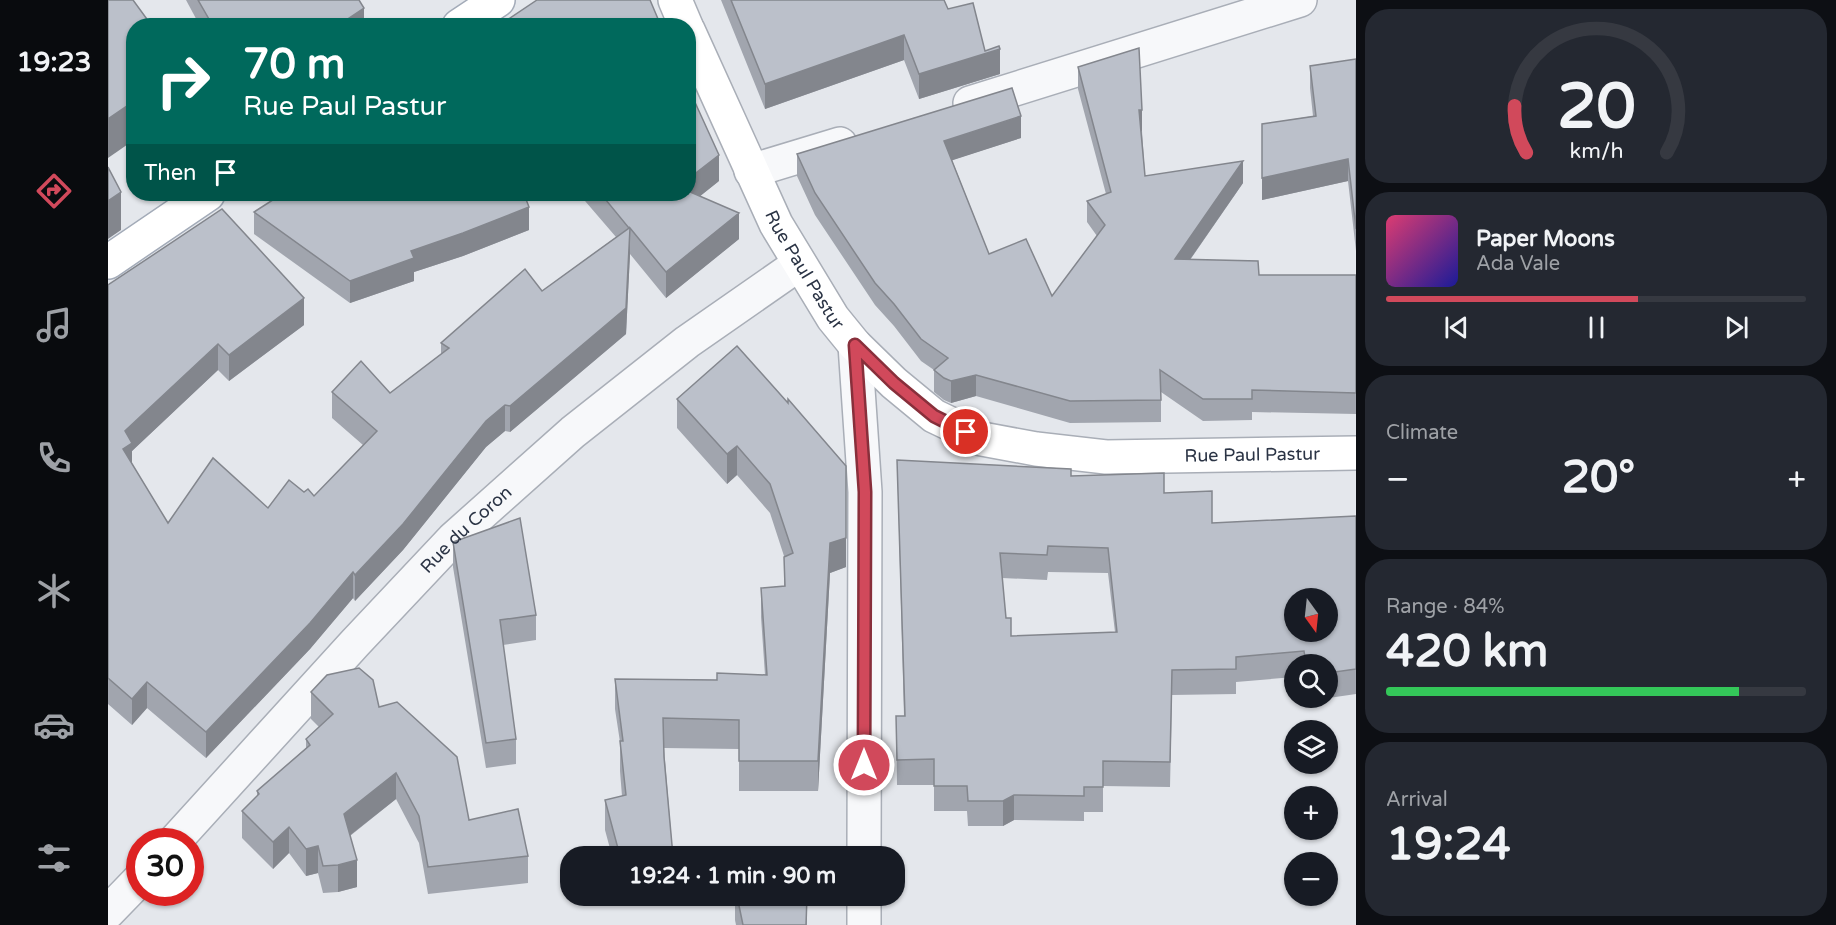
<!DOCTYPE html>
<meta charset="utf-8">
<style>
body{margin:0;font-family:"Varela Round",sans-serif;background:#242831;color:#f1f3f6;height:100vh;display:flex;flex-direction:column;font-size:22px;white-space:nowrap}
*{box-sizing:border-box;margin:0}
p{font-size:20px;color:#9ea1a6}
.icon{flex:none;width:33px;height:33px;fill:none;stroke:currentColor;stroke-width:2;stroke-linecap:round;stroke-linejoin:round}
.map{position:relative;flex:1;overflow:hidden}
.sheet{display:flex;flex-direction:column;gap:9px;padding:9px;background:#0d0f14;width:480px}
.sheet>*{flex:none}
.top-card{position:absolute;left:18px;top:18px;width:570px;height:183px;border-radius:24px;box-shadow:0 2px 4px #0004;background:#00695c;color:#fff;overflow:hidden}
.needle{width:39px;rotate:165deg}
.buttons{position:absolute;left:1176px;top:588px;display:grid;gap:12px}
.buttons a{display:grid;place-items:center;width:54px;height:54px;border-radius:50%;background:#171b24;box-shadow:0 2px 4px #0004;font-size:30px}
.speed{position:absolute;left:18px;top:828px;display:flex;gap:12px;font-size:30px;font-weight:700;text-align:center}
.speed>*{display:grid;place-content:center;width:78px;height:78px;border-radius:50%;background:#171b24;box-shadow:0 2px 4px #0004;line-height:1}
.speed .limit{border:9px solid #d22;background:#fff;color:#111}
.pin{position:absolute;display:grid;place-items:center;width:51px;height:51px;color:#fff;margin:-26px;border:3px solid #fff;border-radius:50%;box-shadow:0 2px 6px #0007}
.me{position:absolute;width:66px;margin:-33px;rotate:0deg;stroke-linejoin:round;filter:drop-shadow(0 0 4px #0008)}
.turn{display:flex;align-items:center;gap:21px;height:126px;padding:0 18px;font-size:27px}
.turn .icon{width:78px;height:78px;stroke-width:2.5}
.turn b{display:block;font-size:42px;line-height:51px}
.then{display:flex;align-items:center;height:57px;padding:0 18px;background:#0003;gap:12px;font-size:22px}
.big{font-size:45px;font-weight:800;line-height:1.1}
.sheet .widget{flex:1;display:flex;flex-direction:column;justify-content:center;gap:9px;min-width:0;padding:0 21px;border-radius:24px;background:#242831}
.sheet .dial{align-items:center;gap:0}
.dial svg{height:156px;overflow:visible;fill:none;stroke:#363941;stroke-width:7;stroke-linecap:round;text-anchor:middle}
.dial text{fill:#f1f3f6;stroke:none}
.song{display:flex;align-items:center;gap:18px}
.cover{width:72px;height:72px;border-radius:9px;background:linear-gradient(135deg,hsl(340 70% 55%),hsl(240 70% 35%))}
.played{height:6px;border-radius:3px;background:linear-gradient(90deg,#d1495b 60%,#363941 60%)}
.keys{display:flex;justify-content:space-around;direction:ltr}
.heat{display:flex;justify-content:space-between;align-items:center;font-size:33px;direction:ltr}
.charge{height:9px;border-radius:4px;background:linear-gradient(90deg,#34c759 84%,#363941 0)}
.trip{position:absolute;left:452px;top:846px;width:345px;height:60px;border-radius:24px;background:#171b24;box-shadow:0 2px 4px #0004;font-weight:800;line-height:60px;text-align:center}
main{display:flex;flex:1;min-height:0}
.dock{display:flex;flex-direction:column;width:108px;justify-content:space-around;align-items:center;background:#090b0e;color:#9ea1a6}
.dock .icon{width:42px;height:42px}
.dock .active{color:#d1495b}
.dock b{font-size:27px;color:#f1f3f6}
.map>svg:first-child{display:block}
</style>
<main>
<nav class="dock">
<b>19:23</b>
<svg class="icon active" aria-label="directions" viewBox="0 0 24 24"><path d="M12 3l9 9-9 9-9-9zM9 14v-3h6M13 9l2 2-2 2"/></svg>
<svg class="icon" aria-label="music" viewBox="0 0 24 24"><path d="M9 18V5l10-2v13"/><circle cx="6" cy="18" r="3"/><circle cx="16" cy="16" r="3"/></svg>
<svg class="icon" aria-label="phone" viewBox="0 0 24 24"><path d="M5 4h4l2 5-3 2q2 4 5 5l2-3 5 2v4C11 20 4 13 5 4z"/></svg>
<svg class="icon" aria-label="climate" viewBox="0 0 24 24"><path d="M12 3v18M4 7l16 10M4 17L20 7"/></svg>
<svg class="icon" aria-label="car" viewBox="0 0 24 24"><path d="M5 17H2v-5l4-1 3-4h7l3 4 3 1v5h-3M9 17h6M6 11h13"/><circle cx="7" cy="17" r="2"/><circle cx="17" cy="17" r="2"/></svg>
<svg class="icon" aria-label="filters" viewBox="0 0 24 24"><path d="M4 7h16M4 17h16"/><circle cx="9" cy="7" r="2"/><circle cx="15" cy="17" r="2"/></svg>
</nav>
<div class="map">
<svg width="1248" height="925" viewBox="0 0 1248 925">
<rect width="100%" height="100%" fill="#e4e7ec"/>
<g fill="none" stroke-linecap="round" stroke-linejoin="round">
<g stroke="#a9aeb7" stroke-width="36">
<g id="minor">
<polyline points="862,103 1192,0"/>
<polyline points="643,171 732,144"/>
<polyline points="747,345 757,492 756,856"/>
<path id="s1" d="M66,842L247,643L345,539L465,432L579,342L691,264"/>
<polyline points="0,912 32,879"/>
<polyline points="756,925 756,896"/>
</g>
</g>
<g stroke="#a9aeb7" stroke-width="36">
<g id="secondary">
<polyline points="567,0 578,26"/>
<path id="s2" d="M580,30L668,224L725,318L747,345L786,383L826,416L874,439L928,449L998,457L1248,453"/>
</g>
</g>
<g stroke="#a3abb8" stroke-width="36">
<g id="primary">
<polyline points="351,26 390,0"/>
<polyline points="0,262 100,194"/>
</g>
</g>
<use href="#minor" stroke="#f7f8fa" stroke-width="33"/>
<use href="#secondary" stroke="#fff" stroke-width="33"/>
<use href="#primary" stroke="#fff" stroke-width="33"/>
</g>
<g fill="#a1a5ae" fill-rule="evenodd">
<polygon points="78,0 251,0 256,26 92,26"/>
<polygon points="613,0 836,0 840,9 877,51 892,74 811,99 796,60 657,109"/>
<polygon points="1248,59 1248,251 1240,181 1154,200 1154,124 1205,116 1202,88 1202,66"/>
<polygon points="970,67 1034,131 1037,176 1135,183 1082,260 1151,275 1248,275 1248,414 1144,412 1144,420 1095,421 1053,392 1053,422 962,423 868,396 843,403 836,400 826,392 826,370 813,361 786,326 767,305 707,215 689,176 689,154 913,138 844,160 881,254 944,296 989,236 979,222 979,201 998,194 970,89"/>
<polygon points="611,181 592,196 631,239 558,298 522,254 518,334 402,432 397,431 378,447 295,550 247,601 245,598 202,649 98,758 39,708 24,725 0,704 0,285 196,325 121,381 110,370 24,451 24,464 60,523 160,508 196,492 206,496 255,445 224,418 224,392 282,393 333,354 333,343 434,291 508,237 471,194 580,194"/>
<polygon points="146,212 421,230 355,256 306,272 306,281 242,303 146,234"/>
<polygon points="569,399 680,402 738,567 722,573 710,791 631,791 631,749 556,748 565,856 504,856 497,830 497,800 514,796 512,771 512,742 507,709 507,679 609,680 657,675 653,617 653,588 676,586 676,556 662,513 629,475 619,484 569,428"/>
<path d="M789,460L963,476L1056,493L1104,523L1248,516V694L1200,701L1199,698H1220V664H1186V677L1128,682V694L1064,695L1062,787L995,786V812H976V821L906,820L895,826H860L859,811H826V785H789L788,716H796ZM940,572L1000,573L1007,632L903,636L898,618L894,578L939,580Z"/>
<polygon points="345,542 428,615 428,640 395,645 408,739 408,764 378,768 345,567"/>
<polygon points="203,692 271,707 361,820 420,856 420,883 320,894 311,843 288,799 242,836 249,887 230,892 215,893 210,873 198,876 181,853 165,869 134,838 134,811 149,797 149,791 198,748 198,739 211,727 203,719"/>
<polygon points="627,896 699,896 699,925 628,925 627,920"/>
</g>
<g fill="#83868d">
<polygon points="256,8 256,26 229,26"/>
<polygon points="796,35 796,60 657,109 657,84"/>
<polygon points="892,49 892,74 811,99 811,74"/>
<polygon points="26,101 26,140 0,158 0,119"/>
<polygon points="1031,110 1034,110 1034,131 1031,132"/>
<polygon points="913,116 913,138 836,163 836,141"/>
<polygon points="611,155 611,181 571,213 580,194 580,179"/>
<polygon points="1240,159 1240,181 1154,200 1154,178"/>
<polygon points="1135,161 1135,183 1067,281 1067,259"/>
<polygon points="13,192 13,230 0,239 0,201"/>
<polygon points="421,207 421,230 355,256 306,272 306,281 242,303 242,281 303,251"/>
<polygon points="631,213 631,239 558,298 558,272"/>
<polygon points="522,228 522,254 518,334 402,432 402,406"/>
<polygon points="196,298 196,325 121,381 121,355"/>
<polygon points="110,344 110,370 24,451 24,469 15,449 17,431"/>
<polygon points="868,375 868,396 843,403 843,381"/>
<polygon points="397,405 397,431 378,447 295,550 247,601 247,575 378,421"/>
<polygon points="629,446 629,475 619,484 619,454"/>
<polygon points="738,466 738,567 722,573 710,791 710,761 722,543"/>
<polygon points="245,572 245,598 202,649 98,758 98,732"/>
<polygon points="39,682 39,708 24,725 24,699"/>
<polygon points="288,773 288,799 236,840 236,814"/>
<polygon points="906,795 906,820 895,826 895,801"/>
<polygon points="181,827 181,853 165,869 165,842"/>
<polygon points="210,846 210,873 198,876 198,849"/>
<polygon points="249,860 249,887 230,892 230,865"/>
</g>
<g fill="#bbc0ca" stroke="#83868d" stroke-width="1.5" fill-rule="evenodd">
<polygon points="0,0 25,0 44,26 26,26 26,101 0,119"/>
<polygon points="90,0 251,0 256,8 229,26 105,26"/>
<polygon points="429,0 542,0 553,26 390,26"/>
<polygon points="623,0 836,0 840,9 865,3 877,51 891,46 892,49 811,74 796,35 657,84"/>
<polygon points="1031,48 1034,110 1031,110 1037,176 1135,161 1067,259 1150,261 1151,275 1248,275 1248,393 1144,390 1144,399 1095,399 1052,370 1053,400 962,401 868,375 843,381 836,378 826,370 840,358 813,339 786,304 767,283 707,193 689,154 904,88 913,116 836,141 881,254 918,239 944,296 997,225 979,201 1003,192 970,67"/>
<polygon points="1248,59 1248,229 1240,159 1154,178 1154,124 1208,116 1202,66"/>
<polygon points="580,87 611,155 580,179"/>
<polygon points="0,167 13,192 0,201"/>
<polygon points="580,191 631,213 558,272 522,228 518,308 402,406 397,405 378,421 295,524 247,575 245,572 202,623 98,732 39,682 24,699 0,678 0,285 114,209 196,298 121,355 110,344 17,431 24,443 15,449 60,523 105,458 160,508 181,480 196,492 200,489 206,496 269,431 224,392 253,361 282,393 341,348 333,343 417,269 434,291 521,228 493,194 580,194"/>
<polygon points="174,194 416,194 421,207 355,233 303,251 306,258 242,281 146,212"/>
<polygon points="629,346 680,403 680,399 738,466 738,538 722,543 710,761 631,761 631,720 555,718 556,757 565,856 512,856 497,800 518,795 512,741 515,741 507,679 609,680 609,673 659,675 653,588 677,586 676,557 685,553 662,484 629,446 619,454 569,399"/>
<path d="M789,460L963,469V476L1056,473V493L1104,491V523L1248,516V669L1220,673V664H1198L1196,651L1128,657V669L1064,670L1062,762L995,761V787H976V796L906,795L895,801H860L859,786H826V759L789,760L788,716H797ZM940,546L1000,548L1009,632L903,636V618H898L892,553L939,555ZM1186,598H1220V632H1186Z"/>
<polygon points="412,518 428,615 392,620 408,739 378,743 345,542"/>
<polygon points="251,668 265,680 271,707 289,702 349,757 361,820 410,809 420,856 320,867 311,816 288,773 236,814 249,860 230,865 215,866 210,846 198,849 181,827 165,842 134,811 151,794 149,791 202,745 198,739 225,714 203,692 219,675"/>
<polygon points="629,896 699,896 698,925 635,925"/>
</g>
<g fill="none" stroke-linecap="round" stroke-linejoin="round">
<g stroke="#882f3b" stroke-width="15">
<polyline id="route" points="756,765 757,492 747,345 786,383 826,416 858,432"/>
</g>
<use href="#route" stroke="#d1495b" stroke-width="10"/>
</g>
<g text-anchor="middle" stroke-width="4.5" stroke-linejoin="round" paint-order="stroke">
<g font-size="18" fill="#2b3445" stroke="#f4f6f9">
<text dy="6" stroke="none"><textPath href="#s2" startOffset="267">Rue Paul Pastur</textPath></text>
<text dy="6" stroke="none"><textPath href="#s2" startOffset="789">Rue Paul Pastur</textPath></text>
<text dy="6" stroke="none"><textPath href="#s1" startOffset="428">Rue du Coron</textPath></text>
</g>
</g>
</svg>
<div class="buttons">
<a><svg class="needle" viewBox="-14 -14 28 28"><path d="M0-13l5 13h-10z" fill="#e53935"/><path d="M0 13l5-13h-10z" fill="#9ea1a6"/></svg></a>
<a><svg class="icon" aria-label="search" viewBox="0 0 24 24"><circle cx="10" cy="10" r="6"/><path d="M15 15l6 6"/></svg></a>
<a><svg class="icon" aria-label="layers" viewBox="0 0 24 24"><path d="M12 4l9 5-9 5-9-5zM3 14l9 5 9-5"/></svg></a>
<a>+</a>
<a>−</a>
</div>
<div class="speed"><div class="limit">30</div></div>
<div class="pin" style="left:858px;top:432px;background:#d93025"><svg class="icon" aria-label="arrive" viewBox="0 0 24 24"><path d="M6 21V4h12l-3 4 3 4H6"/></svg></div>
<svg class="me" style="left:756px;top:765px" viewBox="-20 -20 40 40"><circle r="17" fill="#d1495b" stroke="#fff" stroke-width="3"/><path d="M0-11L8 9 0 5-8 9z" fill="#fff"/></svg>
<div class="trip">19:24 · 1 min · 90 m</div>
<div class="top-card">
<div class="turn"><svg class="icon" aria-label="right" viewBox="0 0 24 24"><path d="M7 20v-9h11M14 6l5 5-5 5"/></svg><div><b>70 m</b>Rue Paul Pastur</div></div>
<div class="then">Then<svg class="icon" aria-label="arrive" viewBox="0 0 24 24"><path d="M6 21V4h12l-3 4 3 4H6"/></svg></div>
</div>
</div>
<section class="sheet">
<div class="widget dial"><svg viewBox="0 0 100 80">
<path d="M14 69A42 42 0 1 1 86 69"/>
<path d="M14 69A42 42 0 0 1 8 45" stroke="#d1495b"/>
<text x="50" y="56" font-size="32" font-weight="700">20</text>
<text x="50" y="72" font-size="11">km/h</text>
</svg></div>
<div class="widget">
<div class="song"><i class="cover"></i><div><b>Paper Moons</b><p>Ada Vale</p></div></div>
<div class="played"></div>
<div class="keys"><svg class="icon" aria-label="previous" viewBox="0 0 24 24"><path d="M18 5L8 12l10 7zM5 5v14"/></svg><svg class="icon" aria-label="pause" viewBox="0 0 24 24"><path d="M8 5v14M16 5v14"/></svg><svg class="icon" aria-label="next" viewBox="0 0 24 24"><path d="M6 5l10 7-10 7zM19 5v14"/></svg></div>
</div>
<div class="widget"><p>Climate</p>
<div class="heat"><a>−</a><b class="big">20°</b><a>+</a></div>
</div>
<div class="widget"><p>Range · 84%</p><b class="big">420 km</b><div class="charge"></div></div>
<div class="widget"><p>Arrival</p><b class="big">19:24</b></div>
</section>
</main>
